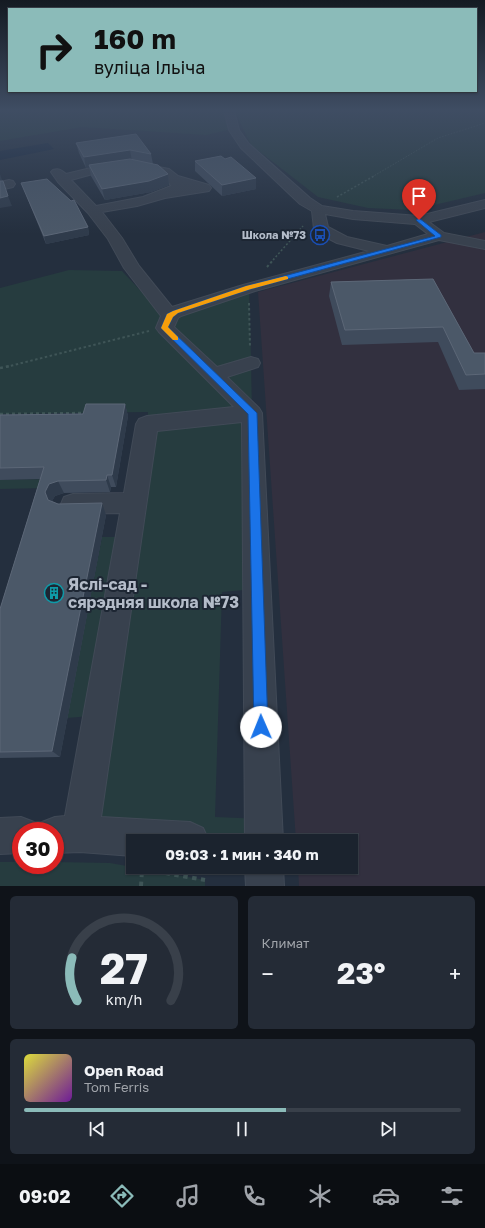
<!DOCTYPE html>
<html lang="ru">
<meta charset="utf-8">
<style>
body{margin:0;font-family:"Golos Text",sans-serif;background:#242b36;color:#f1f3f6;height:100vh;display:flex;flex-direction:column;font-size:15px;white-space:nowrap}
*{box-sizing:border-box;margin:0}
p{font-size:13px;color:#a0a4aa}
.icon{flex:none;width:22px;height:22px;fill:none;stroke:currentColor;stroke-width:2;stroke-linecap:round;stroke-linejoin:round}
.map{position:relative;height:886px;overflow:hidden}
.sheet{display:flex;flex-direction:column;gap:10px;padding:10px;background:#0f1319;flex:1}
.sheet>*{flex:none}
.guide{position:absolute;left:8px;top:8px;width:469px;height:84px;border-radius:0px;box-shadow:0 1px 3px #0004,0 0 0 1px #39404a;background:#8bbbb9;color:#111;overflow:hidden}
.speed{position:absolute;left:12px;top:822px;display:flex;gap:8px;font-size:20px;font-weight:700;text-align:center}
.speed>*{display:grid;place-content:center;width:52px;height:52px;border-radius:50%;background:#1b232e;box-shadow:0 1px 3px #0004,0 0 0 1px #39404a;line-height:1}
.speed .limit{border:6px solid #d22;background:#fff;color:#111}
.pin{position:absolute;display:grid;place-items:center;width:34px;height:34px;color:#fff;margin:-41px -17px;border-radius:50% 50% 50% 0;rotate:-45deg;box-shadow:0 0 4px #0007}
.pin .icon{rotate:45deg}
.me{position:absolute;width:44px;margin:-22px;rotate:359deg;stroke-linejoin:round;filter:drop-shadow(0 0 3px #0008)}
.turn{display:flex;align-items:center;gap:14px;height:84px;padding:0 20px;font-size:18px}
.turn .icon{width:52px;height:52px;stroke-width:2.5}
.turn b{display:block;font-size:28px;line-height:34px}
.big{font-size:30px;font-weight:700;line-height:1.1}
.sheet .widget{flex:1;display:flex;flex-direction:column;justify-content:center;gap:6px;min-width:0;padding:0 14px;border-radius:6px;background:#242b36}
.sheet .dial{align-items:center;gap:0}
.dial svg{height:104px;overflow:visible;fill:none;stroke:#39404a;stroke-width:7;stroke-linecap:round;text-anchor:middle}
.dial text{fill:#f1f3f6;stroke:none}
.song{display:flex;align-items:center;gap:12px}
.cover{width:48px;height:48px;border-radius:6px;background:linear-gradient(135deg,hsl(60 70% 55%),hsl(280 70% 35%))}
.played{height:4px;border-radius:2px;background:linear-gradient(90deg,#8bbbb9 60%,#39404a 60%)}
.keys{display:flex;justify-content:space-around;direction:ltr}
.heat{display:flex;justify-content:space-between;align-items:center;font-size:22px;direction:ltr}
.sheet .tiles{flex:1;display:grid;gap:10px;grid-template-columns:1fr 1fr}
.widget:last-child{grid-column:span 2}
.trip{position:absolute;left:126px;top:834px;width:232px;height:40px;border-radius:0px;background:#1b232e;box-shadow:0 1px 3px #0004,0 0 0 1px #39404a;font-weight:700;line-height:40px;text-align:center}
.tab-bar{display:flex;height:64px;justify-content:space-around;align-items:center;background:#0b0e12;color:#a0a4aa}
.tab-bar .icon{width:28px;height:28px}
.tab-bar .on{color:#8bbbb9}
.tab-bar b{font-size:18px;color:#f1f3f6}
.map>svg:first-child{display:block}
</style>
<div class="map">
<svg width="485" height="886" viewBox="0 0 485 886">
<rect width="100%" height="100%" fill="#242f3e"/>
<polygon fill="#32303f" points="485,232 485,886 299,886 298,867 351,867 351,841 296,841 258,292"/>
<g fill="#263c3f">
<polygon points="0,110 224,110 228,130 206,135 82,127 0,141"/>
<polygon points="234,110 485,110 485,193 413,210 368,208 318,197 251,145"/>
<polygon points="69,270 122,271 164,316 242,414 147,424 148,412 0,414 0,288"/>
<polygon points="249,288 251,357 209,371 165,328 170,316"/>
<polygon points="251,363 252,413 227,389 226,372"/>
<polygon points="253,421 257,589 222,592 215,817 264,819 264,841 190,841 111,836 100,815 146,430"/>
<polygon points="50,479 47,488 0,489 0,480"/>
<polygon points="102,537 120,537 91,716 67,718"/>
<polygon points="0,862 21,862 21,865 55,865 55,862 110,863 205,880 205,886 0,886"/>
</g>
<polygon fill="#17263c" points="48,143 54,149 0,160 0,151"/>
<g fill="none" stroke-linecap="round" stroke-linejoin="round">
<g stroke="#414a57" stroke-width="2">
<g id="minor">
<path d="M224,110H234L239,130L249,144L310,198L322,206L353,211L419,216L485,200V208L429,222L444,233L485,241V249L439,240L255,291L181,316L178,318L174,327L217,367L251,357L258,359L260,363L258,367L227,377L259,408L262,413L283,841H245L242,422L157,431L101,817L190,822L203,828L209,841H133V856L80,852L55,853V831H38L42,822L55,817L65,816L120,513L73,514L64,511L61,504L64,497L73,494L124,493L136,424L139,419L147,416L234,407L159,332L156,328L161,316L124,268L108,239L88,213L58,182L51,172L53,170C59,168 61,170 66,174L99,166L132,162L169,169L178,176L209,185L211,188L209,191L165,198L137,206L102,212L122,238L139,266L172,307L243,285L369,251L337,243L316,232L314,229L312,211L300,204L241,148L229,130ZM132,168C148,171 164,170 171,186L143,197L96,206L71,180L100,172ZM325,214L353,219L415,224L428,234L387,246L347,237L328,227Z"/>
<polygon points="9,180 13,181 15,184 13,187 0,190 0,182"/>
<polygon points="21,817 34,822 38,831 21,831 21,853 0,854 0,818"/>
<polygon points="245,867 283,867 284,886 246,886"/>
</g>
</g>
<polyline stroke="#3f5557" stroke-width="1" stroke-dasharray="1.5 1.5" stroke-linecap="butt" points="372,177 438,138 485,123"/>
<g stroke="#3f5557" stroke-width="1.5" stroke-dasharray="2 2" stroke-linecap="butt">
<polyline points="337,197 374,176"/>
<polyline points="273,260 303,226"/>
</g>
<g stroke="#3f5557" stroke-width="2" stroke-dasharray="2.5 2.5" stroke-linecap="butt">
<polyline points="267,267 274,259"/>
<polyline points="249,303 250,348"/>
<polyline points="6,367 149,331"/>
</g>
<g stroke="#3f5557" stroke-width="2.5" stroke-dasharray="3 3" stroke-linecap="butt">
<polyline points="0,368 10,366"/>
<polyline points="0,414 85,413"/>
</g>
<g stroke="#3f5557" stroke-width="4" stroke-dasharray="4.5 4.5" stroke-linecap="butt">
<polyline points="130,867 205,880"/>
<polyline points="141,886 142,870"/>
</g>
<use href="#minor" fill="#38414e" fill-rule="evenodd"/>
</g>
<g fill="#3f4b5c">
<polygon points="136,134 151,154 153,164 168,174 169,185 151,192 105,200 91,176 89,167 86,168 79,153 76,143"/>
<polygon points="225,159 256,189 222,196 195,171 195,161"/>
<polygon points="21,183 88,227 89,235 46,244 24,190"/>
<polygon points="433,279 474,353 485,353 485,389 459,390 438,342 342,345 329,296 331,282"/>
<polygon points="125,404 128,416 116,487 111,487 110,492 64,493 55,496 52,501 58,504 106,515 60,757 0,758 0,609 40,479 0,480 0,415 83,414"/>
</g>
<g fill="#2f3b4b">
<polygon points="130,150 132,161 89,165 89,167 86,168 84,157"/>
<polygon points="0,174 2,180 0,181"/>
<polygon points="168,174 169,185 151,192 105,200 102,189"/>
<polygon points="256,178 256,189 222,196 222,185"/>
<polygon points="8,196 12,206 0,208 0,198"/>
<polygon points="88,227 89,235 46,244 44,236"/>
<polygon points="125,404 128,416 116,487 112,475"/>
<polygon points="107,475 111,487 110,492 106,480"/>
<polygon points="58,481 64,493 55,496 51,503 48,500 45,492 49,484"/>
<polygon points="102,503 106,515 60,757 52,751"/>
</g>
<g fill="#4b5868" stroke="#5c6777">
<polygon points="136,134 151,154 130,150 84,157 76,143"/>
<polygon points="221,156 225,159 231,157 256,178 222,185 195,161"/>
<polygon points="130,159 158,165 168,174 149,181 102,189 89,165"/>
<polygon points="47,179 71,201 74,200 88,227 44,236 21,183"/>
<polygon points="0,181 3,181 8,196 0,198"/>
<polygon points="433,279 474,353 485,353 485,374 466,375 443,327 345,330 331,282"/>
<polygon points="86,404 125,404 112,475 107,475 106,480 58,481 49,484 45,492 48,500 58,504 102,503 52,751 0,752 0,609 44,467 0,468 0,415 83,414"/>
</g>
<linearGradient id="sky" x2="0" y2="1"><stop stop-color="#141a22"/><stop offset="0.47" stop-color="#3f4d63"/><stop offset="1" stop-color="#3f4d63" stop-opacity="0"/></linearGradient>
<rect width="485" height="234" fill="url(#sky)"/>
<polygon fill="#1a73e8" stroke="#114b97" points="419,218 441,235 441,237 251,289 178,313 173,317 168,327 257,413 268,727 266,732 261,734 256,732 254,727 248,414 161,328 167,314 173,311 246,286 435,236 417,221 416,220"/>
<polygon fill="#f59e0b" points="286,276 288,277 288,279 251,289 178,313 173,317 168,327 178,337 178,340 173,340 161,328 167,314 173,311 246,286"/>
<defs>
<g id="bus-ring" transform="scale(1)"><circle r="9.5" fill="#1d2633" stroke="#1a4fb4" stroke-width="1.5"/><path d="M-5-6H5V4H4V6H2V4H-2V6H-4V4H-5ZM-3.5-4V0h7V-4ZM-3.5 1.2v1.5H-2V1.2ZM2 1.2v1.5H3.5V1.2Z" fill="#1a4fb4"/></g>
<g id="building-ring" transform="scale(1)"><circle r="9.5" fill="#1d2633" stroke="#0f9aa8" stroke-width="1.5"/><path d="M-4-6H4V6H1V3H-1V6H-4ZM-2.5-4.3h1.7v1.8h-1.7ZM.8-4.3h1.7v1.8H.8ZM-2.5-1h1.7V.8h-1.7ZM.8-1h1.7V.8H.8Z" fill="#0f9aa8"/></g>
</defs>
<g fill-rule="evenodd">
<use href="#bus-ring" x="320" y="235"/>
<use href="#building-ring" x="54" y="593"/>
</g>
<g text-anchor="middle" stroke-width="4" stroke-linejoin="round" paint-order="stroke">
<g font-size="11" font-weight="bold" fill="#b4bcc9" stroke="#1d2633" text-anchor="end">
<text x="306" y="239">Школа №73</text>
</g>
<g font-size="16" font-weight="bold" fill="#b4bcc9" stroke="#1d2633" text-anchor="start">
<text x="68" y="590">Яслі-сад -<tspan x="68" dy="18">сярэдняя школа №73</tspan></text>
</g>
</g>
</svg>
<div class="speed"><div class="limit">30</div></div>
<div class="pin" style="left:419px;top:220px;background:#d93025"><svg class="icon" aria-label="arrive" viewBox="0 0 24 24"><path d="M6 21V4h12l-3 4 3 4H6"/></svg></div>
<svg class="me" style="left:261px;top:727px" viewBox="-20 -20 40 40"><circle r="19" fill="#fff"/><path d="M0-13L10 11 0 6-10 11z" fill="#1a73e8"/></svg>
<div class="trip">09:03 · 1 мин · 340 m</div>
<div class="guide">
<div class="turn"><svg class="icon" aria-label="right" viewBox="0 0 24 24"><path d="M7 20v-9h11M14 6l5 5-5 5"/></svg><div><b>160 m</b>вуліца Ільіча</div></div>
</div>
</div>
<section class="sheet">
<div class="tiles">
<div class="widget dial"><svg viewBox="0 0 100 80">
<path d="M14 69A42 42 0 1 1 86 69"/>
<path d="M14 69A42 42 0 0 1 10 36" stroke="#8bbbb9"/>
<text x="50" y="56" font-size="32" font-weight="700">27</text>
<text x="50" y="72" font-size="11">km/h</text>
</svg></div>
<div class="widget"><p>Климат</p>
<div class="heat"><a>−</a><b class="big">23°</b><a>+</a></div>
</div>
<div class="widget">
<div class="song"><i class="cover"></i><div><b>Open Road</b><p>Tom Ferris</p></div></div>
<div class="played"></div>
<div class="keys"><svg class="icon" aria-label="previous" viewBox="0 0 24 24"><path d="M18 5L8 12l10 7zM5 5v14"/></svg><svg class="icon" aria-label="pause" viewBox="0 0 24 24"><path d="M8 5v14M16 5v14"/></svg><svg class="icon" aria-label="next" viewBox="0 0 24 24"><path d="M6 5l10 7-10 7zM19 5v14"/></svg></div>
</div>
</div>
</section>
<nav class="tab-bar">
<b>09:02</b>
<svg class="icon on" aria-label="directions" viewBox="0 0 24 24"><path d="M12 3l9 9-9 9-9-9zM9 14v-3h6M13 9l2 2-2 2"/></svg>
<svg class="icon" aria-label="music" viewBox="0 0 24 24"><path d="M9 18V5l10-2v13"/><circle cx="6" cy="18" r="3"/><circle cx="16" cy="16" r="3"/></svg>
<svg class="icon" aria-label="phone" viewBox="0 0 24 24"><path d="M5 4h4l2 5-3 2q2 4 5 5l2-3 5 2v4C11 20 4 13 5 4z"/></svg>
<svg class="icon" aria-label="climate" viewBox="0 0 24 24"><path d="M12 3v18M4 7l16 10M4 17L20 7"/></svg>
<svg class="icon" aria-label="car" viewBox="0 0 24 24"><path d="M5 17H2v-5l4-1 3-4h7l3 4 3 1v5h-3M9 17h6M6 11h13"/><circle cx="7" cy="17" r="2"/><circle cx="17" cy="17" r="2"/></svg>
<svg class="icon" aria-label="filters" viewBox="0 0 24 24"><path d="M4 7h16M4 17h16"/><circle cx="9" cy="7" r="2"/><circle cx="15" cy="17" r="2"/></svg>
</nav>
